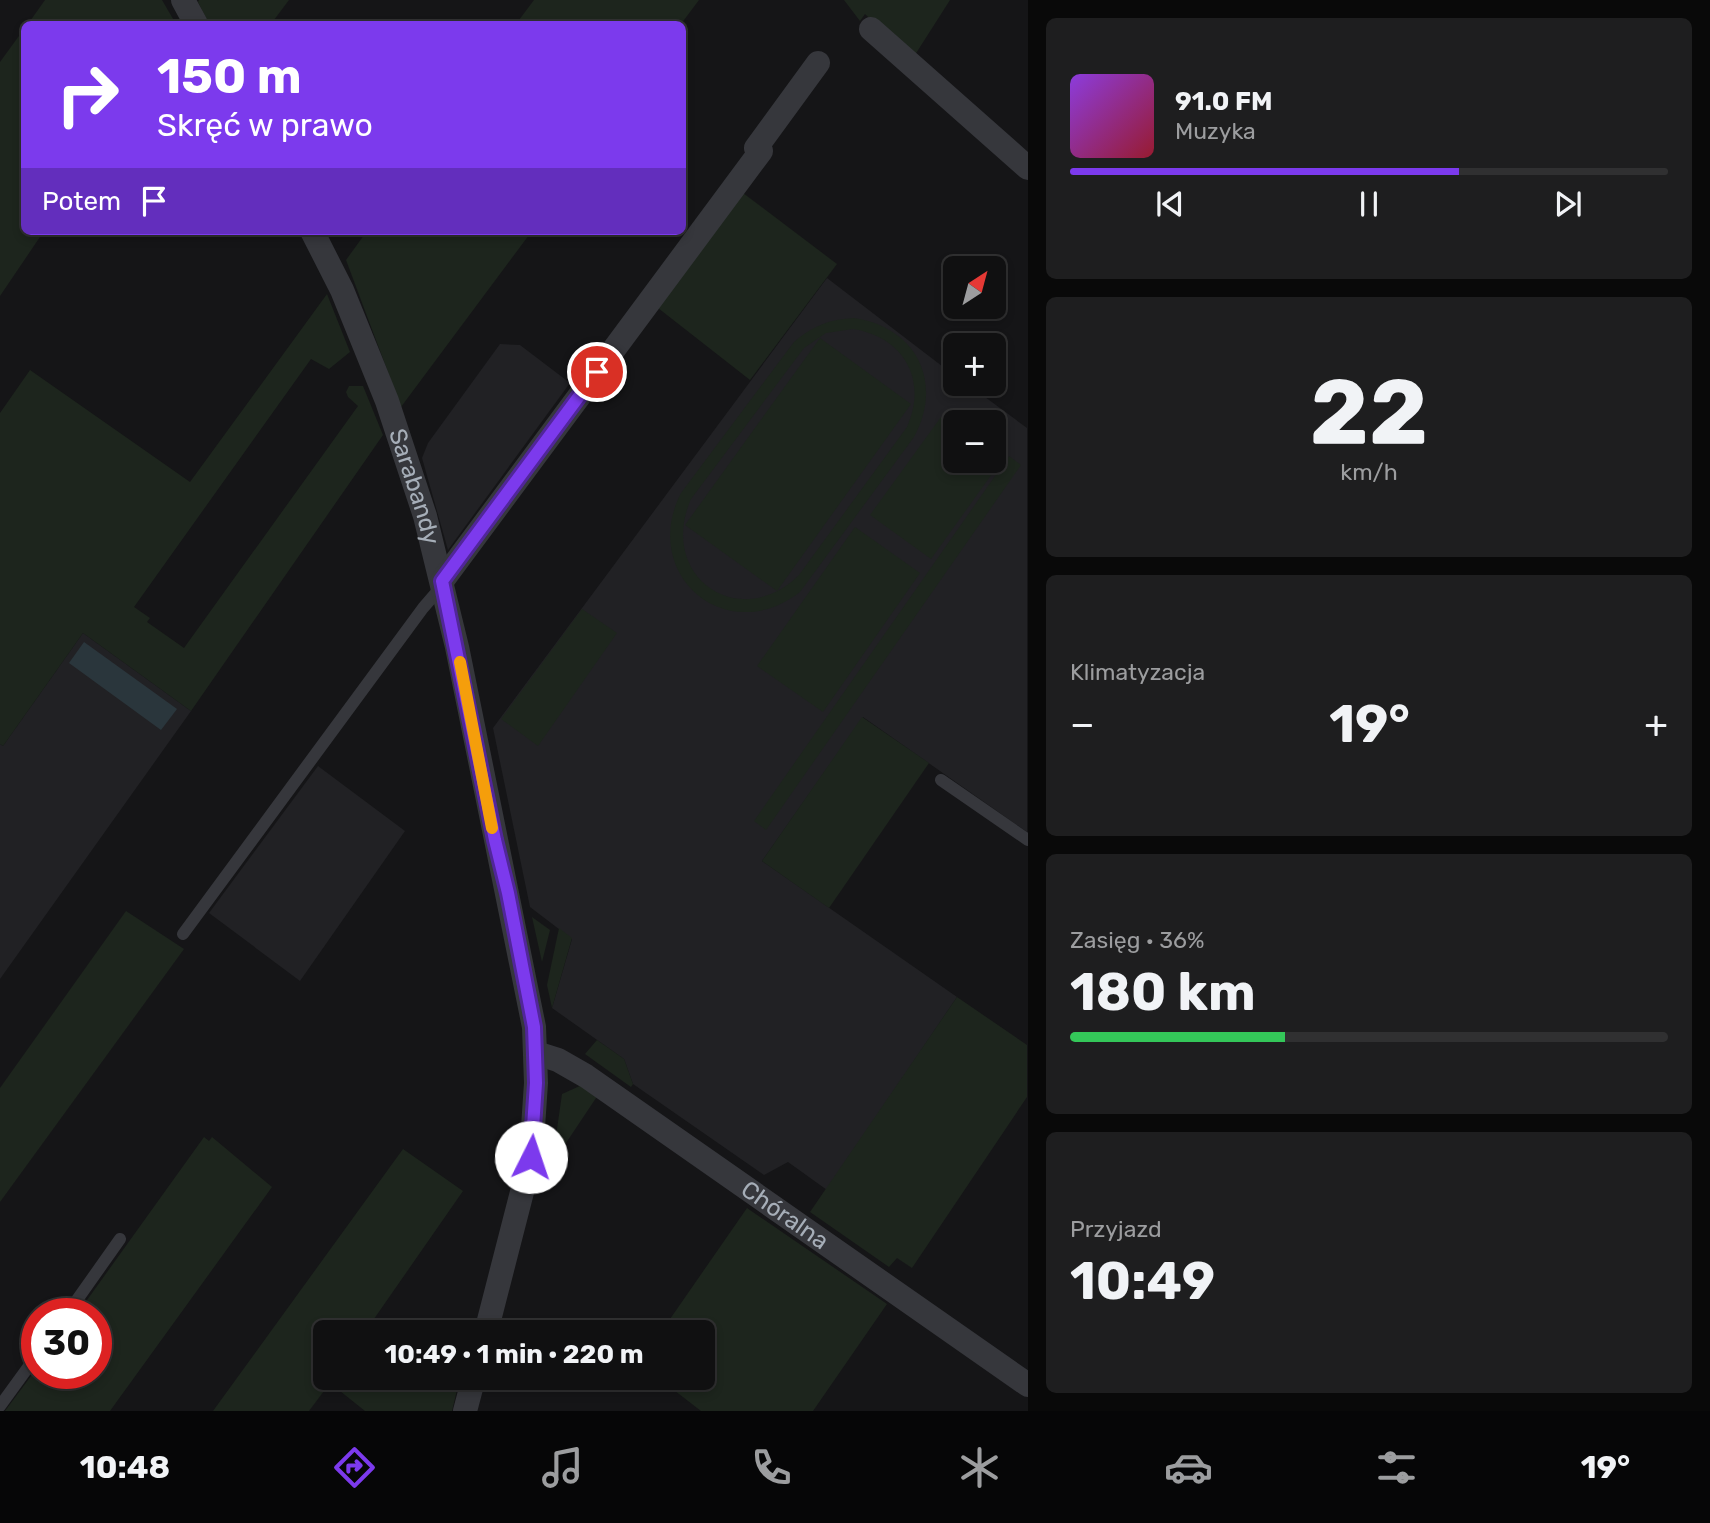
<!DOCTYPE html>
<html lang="pl">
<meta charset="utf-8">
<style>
body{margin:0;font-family:Rubik,sans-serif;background:#1e1e1f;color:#f1f3f6;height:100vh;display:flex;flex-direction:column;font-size:26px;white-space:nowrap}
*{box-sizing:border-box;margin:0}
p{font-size:23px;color:#9c9d9f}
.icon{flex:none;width:38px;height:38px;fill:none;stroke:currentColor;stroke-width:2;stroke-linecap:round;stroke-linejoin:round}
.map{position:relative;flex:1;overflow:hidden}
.panel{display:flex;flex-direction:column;gap:18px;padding:18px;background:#090909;width:682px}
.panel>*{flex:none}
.hud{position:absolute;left:21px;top:21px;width:665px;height:214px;border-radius:10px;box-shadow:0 4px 10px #0003,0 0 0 2px #303031;background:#7c3aed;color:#fff;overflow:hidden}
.needle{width:46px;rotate:36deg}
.controls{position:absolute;left:943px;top:256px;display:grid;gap:14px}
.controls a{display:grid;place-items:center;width:63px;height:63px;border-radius:10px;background:#101011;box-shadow:0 4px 10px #0003,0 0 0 2px #303031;font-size:35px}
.speed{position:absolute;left:21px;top:1298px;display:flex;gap:14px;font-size:35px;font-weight:700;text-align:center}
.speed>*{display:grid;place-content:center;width:91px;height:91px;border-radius:50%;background:#101011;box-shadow:0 4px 10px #0003,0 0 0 2px #303031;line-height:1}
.speed .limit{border:10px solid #d22;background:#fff;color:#111}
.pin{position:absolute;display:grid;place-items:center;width:60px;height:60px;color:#fff;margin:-30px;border:4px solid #fff;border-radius:50%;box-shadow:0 2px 7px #0007}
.me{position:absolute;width:77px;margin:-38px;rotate:4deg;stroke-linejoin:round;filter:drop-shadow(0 0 5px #0008)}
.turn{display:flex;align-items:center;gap:24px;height:147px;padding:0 21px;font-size:32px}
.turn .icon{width:91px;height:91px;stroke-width:2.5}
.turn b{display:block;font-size:49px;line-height:60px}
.then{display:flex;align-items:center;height:66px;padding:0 21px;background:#0003;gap:14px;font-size:26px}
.big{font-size:52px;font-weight:700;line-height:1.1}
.panel .widget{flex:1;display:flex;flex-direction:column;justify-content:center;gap:10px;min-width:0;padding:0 24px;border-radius:10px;background:#1e1e1f}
.panel .dial{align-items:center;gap:0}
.dial b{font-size:91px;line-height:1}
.song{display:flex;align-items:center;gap:21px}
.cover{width:84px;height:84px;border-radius:10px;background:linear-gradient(135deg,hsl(270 70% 55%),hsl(350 70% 35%))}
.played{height:7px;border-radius:4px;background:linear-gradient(90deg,#7c3aed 65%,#303031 65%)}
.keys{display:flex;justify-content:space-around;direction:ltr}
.heat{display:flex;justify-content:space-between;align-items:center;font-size:38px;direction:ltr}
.charge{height:10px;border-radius:5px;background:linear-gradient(90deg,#34c759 36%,#303031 0)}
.trip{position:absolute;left:313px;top:1320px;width:402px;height:70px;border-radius:10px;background:#101011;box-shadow:0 4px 10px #0003,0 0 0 2px #303031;font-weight:700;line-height:70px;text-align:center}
.tab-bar{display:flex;height:112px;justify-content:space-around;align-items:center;background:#060607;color:#9c9d9f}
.tab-bar .icon{width:49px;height:49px}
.tab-bar .active{color:#7c3aed}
.tab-bar b{font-size:32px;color:#f1f3f6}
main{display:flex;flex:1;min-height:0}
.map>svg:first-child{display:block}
</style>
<main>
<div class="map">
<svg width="1028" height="1411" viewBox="0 0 1028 1411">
<rect width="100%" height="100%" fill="#151517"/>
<g fill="#212124" fill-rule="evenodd">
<path d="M827,278L955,376L956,383H966L1027,428V832L863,717L762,861L957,997L827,1190L788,1162L764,1175L633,1084L624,1059L552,1008L572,939L530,907L493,728ZM956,422H994V460H956Z"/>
<polygon points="500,344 520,345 570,383 448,550 422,458 428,443"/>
<polygon points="83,633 191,711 0,979 0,744 3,746"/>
<polygon points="318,766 405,831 300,981 209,913"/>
</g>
<g fill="#1d251d" fill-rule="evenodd">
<polygon points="45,0 162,0 176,24 28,24"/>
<polygon points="199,0 289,0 271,24 209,24 198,2"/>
<polygon points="534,0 699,0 681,24 516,24"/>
<polygon points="844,0 950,0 913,58 865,14 860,21"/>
<polygon points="24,29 24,231 44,231 0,296 0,62"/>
<polygon points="743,193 837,264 750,380 658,308"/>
<polygon points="367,231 532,231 401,407 346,260"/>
<polygon points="327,294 350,352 329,369 311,359 134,607 150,618 147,622 184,648 358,406 348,397 346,392 349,386 363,386 383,435 191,711 83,633 3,746 0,744 0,413 30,370 190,482"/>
<path d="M854,318C916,327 944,382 914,437L800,592C727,649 639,575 681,493L794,342C812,326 830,319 854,318ZM853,329C904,337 928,380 907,427L799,575C739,634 657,576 691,499L804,348L826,333Z"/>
<polygon points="820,338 911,404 777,591 685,525"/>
<polygon points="941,417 955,427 956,460 994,460 994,454 1002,460 931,559 870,515"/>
<polygon points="1009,456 1021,465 766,830 754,821"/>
<polygon points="855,527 920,573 823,712 757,666"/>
<polygon points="582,609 617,633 538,746 501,719"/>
<polygon points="862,717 929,763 829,908 762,861"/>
<polygon points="126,911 184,949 0,1202 0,1088"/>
<polygon points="532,917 550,930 542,962"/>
<polygon points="559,928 572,938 552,1008 547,985"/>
<polygon points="957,997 1027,1045 1027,1097 912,1268 897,1258 889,1267 810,1212"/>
<polygon points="597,1040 624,1059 633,1084 631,1087 585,1054"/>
<polygon points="582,1085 598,1095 552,1164 562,1094"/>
<polygon points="204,1137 209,1141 212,1137 272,1187 110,1411 5,1411 37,1368 37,1374 96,1374 96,1314 77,1314"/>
<polygon points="403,1149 463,1191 367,1329 371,1332 326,1332 326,1377 460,1377 452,1411 365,1411 330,1383 309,1411 213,1411"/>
<polygon points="747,1208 887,1304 813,1411 701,1411 657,1377 704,1377 704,1332 661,1332"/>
</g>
<polygon fill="#2a363c" points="84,642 177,709 161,730 69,663"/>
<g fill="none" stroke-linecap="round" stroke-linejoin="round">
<g stroke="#36373c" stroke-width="12">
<polyline points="941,780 1028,840"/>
<polyline points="183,934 423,608 442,586"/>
<polyline points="67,1314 120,1239"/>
<polyline points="0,1406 37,1355"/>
</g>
<g stroke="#36373c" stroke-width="24">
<polyline points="183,0 196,24"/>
<polyline points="871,29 1028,168"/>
<path id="s1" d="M312,231L342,290L387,401L425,516L457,647L534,1027L536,1083L531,1157L486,1332"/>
<polyline points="442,581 761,151 756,148 818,63"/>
<path id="s2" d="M536,1053L558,1060L586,1076L1028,1385"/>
<polyline points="465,1411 474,1377"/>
</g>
</g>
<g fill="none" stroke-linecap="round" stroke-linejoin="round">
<g stroke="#51269a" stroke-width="18">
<polyline id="route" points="531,1157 536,1083 534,1027 508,893 495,840 442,581 597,372"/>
</g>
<use href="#route" stroke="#7c3aed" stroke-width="12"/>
<polyline stroke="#f59e0b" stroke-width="12" points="460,662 492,828"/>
</g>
<g text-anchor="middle" stroke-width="7" stroke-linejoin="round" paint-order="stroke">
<g font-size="24" fill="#a6aeb8" stroke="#101012">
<text dy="8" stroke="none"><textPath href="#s1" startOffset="276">Sarabandy</textPath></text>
<text dy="8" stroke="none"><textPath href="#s2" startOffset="298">Chóralna</textPath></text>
</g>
</g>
</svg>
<div class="controls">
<a><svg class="needle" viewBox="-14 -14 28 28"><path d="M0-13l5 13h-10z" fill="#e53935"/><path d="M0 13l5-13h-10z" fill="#9c9d9f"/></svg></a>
<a>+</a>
<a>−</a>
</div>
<div class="speed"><div class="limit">30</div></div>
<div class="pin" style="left:597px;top:372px;background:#d93025"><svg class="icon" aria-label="arrive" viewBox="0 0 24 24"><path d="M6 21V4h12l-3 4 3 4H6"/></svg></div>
<svg class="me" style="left:531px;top:1157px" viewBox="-20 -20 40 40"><circle r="19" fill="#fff"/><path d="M0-13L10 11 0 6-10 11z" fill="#7c3aed"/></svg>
<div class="trip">10:49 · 1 min · 220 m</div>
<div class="hud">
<div class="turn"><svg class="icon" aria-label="right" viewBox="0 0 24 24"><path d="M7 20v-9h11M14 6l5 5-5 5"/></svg><div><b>150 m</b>Skręć w prawo</div></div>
<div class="then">Potem<svg class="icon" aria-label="arrive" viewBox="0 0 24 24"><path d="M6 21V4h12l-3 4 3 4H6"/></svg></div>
</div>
</div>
<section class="panel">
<div class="widget">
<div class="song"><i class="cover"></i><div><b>91.0 FM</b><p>Muzyka</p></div></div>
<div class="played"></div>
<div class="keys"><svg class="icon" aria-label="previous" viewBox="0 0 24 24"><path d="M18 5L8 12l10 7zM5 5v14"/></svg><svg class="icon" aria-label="pause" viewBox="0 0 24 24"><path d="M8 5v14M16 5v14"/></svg><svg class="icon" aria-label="next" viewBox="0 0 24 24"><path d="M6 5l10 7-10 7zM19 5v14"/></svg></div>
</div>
<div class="widget dial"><b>22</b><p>km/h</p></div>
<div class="widget"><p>Klimatyzacja</p>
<div class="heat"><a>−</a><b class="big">19°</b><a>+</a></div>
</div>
<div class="widget"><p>Zasięg · 36%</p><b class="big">180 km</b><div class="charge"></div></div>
<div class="widget"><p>Przyjazd</p><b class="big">10:49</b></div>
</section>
</main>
<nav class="tab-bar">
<b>10:48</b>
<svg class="icon active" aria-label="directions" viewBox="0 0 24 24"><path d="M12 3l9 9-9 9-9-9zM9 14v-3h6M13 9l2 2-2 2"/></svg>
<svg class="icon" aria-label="music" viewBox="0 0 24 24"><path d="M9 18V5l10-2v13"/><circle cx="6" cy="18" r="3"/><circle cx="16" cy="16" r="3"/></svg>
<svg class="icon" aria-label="phone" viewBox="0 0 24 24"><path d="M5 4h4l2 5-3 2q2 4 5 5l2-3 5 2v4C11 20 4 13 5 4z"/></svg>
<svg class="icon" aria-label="climate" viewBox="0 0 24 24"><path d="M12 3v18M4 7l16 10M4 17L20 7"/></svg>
<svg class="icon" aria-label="car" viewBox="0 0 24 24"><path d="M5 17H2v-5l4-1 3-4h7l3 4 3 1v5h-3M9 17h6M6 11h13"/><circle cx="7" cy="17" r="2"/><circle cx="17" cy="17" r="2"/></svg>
<svg class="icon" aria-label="filters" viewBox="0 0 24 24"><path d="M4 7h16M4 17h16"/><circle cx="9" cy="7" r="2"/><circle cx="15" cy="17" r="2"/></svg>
<b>19°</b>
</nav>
